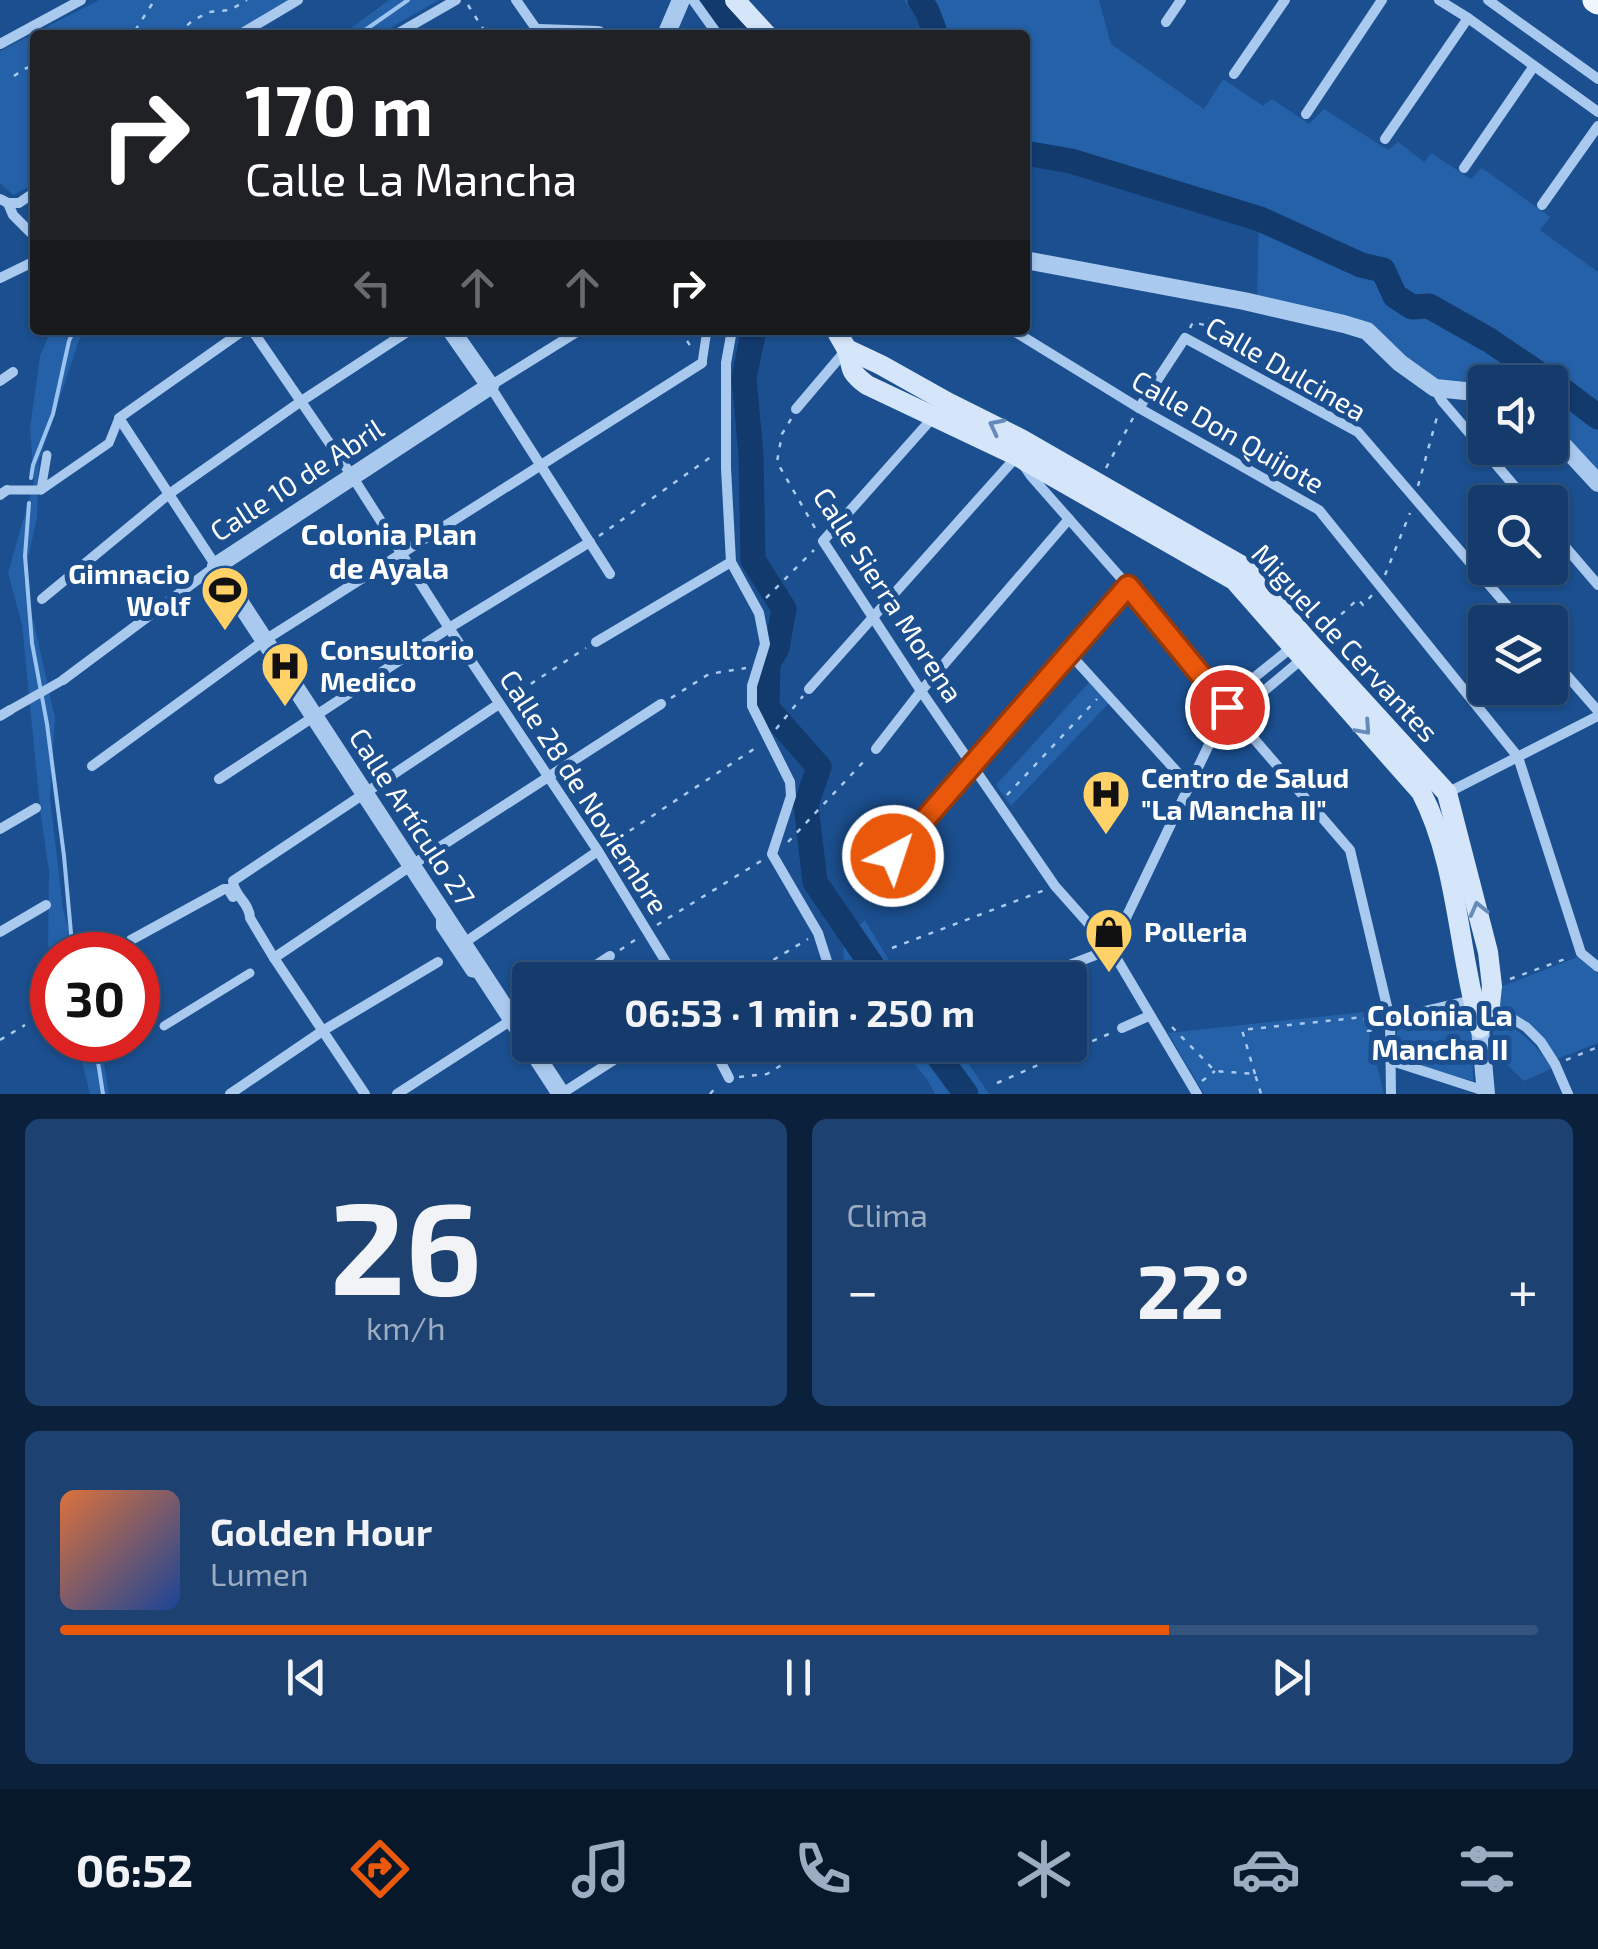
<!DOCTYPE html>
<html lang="es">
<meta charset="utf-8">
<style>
body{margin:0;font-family:"Exo 2",sans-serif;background:#1d4271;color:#f1f3f6;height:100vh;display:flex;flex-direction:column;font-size:38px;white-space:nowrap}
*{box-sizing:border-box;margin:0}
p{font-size:32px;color:#9dadc1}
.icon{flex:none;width:55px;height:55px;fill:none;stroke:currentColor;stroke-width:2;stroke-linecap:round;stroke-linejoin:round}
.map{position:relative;height:1094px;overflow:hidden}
.side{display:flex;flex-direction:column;gap:25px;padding:25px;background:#0b203b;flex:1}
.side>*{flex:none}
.banner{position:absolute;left:30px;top:30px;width:1000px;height:305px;border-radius:10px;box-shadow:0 2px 8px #0004,0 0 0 2px #33557e;background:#202124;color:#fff;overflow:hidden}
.fabs{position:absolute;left:1468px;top:365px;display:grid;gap:20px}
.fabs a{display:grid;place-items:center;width:100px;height:100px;border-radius:10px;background:#143b6b;box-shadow:0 2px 8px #0004,0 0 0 2px #33557e;font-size:50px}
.speed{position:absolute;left:30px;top:932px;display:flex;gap:20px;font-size:50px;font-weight:700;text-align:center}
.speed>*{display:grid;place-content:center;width:130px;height:130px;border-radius:50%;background:#143b6b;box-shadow:0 2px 8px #0004,0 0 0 2px #33557e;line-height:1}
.speed .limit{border:15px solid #d22;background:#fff;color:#111}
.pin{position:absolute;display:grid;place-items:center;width:85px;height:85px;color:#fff;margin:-42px;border:5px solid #fff;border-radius:50%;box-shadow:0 2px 10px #0007}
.me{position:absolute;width:110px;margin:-55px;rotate:40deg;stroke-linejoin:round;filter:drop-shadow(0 0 8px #0008)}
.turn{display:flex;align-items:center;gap:35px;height:210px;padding:0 50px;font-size:45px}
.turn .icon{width:130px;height:130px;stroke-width:2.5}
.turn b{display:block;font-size:70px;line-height:85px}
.lanes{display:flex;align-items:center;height:95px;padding:0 50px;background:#0003;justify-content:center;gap:50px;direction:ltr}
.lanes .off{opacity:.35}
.big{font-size:75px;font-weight:700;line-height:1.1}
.side .tile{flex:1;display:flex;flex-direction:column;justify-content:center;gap:15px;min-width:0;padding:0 35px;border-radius:15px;background:#1d4271}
.side .dial{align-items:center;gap:0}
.dial b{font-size:130px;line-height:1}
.song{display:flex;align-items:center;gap:30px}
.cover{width:120px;height:120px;border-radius:15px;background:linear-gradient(135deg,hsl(20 70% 55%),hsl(220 70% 35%))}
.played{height:10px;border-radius:5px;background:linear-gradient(90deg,#ea580c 75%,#33557e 75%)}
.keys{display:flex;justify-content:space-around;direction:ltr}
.heat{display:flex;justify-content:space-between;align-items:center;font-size:55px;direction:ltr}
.side .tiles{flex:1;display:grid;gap:25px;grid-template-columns:1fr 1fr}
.tile:last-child{grid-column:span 2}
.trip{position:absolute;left:512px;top:962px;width:575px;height:100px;border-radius:10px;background:#143b6b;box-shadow:0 2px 8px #0004,0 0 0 2px #33557e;font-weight:700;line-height:100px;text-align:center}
.tab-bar{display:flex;height:160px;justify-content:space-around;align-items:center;background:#08182b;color:#9dadc1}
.tab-bar .icon{width:70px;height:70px}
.tab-bar .active{color:#ea580c}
.tab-bar b{font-size:45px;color:#f1f3f6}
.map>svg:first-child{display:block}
</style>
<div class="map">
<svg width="1598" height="1094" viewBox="0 0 1598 1094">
<rect width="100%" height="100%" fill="#1b4f8f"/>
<g fill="#2461a8">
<polygon points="99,0 294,0 230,35 35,35 35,184 13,195 0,183 0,51"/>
<polygon points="389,0 439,0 378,35 342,35"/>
<polygon points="904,0 1099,0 1111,44 1204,109 1223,79 1263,106 1272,99 1309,124 1324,109 1388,150 1398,142 1424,162 1431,153 1471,179 1482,168 1550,217 1540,230 1598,272 1598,478 1550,426 1550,382 1485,382 1485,389 1435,380 1364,323 1257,295 1259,219 1075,163 1025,154 1025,35 929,35"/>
<polygon points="51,330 88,330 79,340 39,461 37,517 24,578 55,718 50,798 63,909 76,955 52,956 48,946 49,871 41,817 22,625 8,573 34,482 30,428 40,356"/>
<polygon points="1092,679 1112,700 1011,806 996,785"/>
<polygon points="865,920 897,974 909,980 843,980 844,937"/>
<polygon points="1578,957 1592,966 1598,974 1598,1043 1557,1059 1521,1019 1495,1001 1500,987"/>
<polygon points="1459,1009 1465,1010 1472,1024 1473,1081 1396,1059 1397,1028 1419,1018"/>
<polygon points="1364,1012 1384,1094 1204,1094 1168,1033"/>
<path d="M1493,1021C1523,1028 1534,1045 1553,1068L1524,1081L1493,1051Z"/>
<polygon points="71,1040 100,1040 109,1094 90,1094 82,1062"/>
<polygon points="899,1045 956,1045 989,1094 935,1094 927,1079"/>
</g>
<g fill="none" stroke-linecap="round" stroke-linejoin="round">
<g stroke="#9cc4f0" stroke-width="4">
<polyline points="358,35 408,0"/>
<polyline points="31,478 33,465 53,414 69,341 74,330"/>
<polyline points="29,503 25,556 32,643 47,724 64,856 73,955"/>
<polyline points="88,1040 98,1062 103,1094"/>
</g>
<g stroke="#123a6d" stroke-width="25">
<polyline points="708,0 737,35"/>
<polyline points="920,0 927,11 936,35"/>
<polyline points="1025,153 1071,161 1260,219 1361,265 1383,270 1395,296 1412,307 1429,306 1489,340 1557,386 1598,417"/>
<polyline points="754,330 744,378 751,455 753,560 784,609 777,648 768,663 767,708 819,767 806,805 815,882 882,980"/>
<polyline points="930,1045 966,1094"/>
</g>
<g stroke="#a9c9ee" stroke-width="2.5" stroke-dasharray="5 8" stroke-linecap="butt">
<polyline points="468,5 487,35"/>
<polyline points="123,35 136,29 154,1"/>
<polyline points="179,35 180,32 192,21 209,12 230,10 247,0"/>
<polyline points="14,76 24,69 35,65"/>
<polyline points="1190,328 1193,322 1208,326 1212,310"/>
<polyline points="680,330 693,350"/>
<polyline points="791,419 782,434 777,462 815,528"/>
<polyline points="1106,468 1133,418"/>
<polyline points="1418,486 1437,417"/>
<polyline points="599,536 715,454"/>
<polyline points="1385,575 1410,513"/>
<polyline points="766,598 814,550"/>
<polyline points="1322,632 1358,599 1363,605 1373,594"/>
<polyline points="509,698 586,648"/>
<polyline points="671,698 709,674 746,668"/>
<polyline points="776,729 803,696"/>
<polyline points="1007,795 1097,699"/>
<polyline points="788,842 868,757"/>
<polyline points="608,845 760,745"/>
<polyline points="860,893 886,864"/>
<polyline points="657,925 761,861"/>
<polyline points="892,948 1045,890"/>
<polyline points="620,950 638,938"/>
<polyline points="1510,979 1568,958"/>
<polyline points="740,980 808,939"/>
<polyline points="1172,1027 1215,1071 1255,1074 1261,1094"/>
<polyline points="0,1040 25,1025"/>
<polyline points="1566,1060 1598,1047"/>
<polyline points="1255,1074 1242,1030 1364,1017 1368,1031 1379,1029"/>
<polyline points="739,1077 767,1074 814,1045"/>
<polyline points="1202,1081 1215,1071"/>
<polyline points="997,1083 1111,1033"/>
<polyline points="710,1094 718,1085"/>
</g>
<g stroke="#a9c9ee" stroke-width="9">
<polyline points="702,363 707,330"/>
<polyline points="7,490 41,490 109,443 119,418"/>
<polyline points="41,490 47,455"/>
<polyline points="10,710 63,680"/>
<polyline points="164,1026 250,973"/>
</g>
<g stroke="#a9c9ee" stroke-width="10">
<polyline points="516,0 539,33 536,34"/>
<polyline points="693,0 718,35"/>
<polyline points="1439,0 1468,18 1598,112"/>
<polyline points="1488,0 1598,79"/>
<polyline points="1166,22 1181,0"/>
<polyline points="239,35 298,0"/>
<polyline points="395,35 456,0"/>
<polyline points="0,44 81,0"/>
<polyline points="1234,74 1285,0"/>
<polyline points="1306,114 1382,0"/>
<polyline points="1385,139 1468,18"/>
<polyline points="1464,168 1534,66"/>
<polyline points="0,199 8,203 13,215 35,237"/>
<polyline points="8,203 19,203 35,192"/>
<polyline points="1542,205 1598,126"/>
<polyline points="0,278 35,261"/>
<polyline points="252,330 352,476 449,628 598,851 677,980"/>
<polyline points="580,330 490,386 610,574"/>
<polyline points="732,330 726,363 726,468 731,562 759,613 765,644 752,686 752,706 790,782 791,796 772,854 818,933 833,980"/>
<polyline points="1012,330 1139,408 1319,510 1518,757 1581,953 1598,967"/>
<polyline points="0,381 13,372"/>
<polyline points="1435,389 1442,401 1528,502"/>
<polyline points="1139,408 1185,338 1358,432 1521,622"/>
<polyline points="796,409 846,350"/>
<polyline points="936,414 823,541 921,691 1055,886 1111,949 1197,1094"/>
<polyline points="0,495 7,490"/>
<polyline points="1550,529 1598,585"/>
<polyline points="42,599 169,494 300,402 410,330"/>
<polyline points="596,642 731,562"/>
<polyline points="1070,654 1188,784"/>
<polyline points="1550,656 1598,711"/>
<polyline points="63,680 216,566 119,418 244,330"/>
<polyline points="1250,681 1292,647"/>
<polyline points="809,689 1017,456 1031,476 1128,586 1236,718 1350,850 1390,1019 1391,1094"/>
<polyline points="1258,696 1302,659"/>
<polyline points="0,716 10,710"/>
<polyline points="876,749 921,691 1069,519"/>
<polyline points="92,766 265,640 702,363"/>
<polyline points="219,779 449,628 590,542"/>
<polyline points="1447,793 1598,716"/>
<polyline points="0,829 36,808"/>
<polyline points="893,856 1128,586"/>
<polyline points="441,917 441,927 471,972 481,974"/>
<polyline points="0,932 46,905"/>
<polyline points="131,940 224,889 228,889 233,897"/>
<polyline points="461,945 598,851"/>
<polyline points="274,958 412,865 661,704"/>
<polyline points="1041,976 1111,949 1227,707"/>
<polyline points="573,980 610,956"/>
<polyline points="1390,1019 1472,1000 1490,1005 1526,1027 1541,1042 1555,1064 1568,1094"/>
<polyline points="1122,1028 1149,1016"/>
<polyline points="712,1045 729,1078"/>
<polyline points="1392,1061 1485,1091"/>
<polyline points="230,1094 324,1030 438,962"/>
<path d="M365,1094L274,958L250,918C250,903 233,895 233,881L499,704"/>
<polyline points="397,1094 530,1008"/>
<polyline points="561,1094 637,1045"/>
</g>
<g stroke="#a9c9ee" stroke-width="18">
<polyline points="539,33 598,35"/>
<polyline points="666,35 681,0"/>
<polyline points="1025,260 1244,301 1344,324 1367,331 1400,363 1435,388 1485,393"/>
<polyline points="451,330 490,386 216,566 561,1094"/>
<polyline points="1550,431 1598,483"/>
<polyline points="1480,1028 1486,1094"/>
</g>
<g stroke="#d6e6fa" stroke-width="20">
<polyline points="735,0 767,35"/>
<path d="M836,330C839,336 842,341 845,346C855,366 844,368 867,385L1017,456L1234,580L1421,792C1458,863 1458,951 1480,1028"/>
<polyline points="847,349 881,365 947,402 1021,439 1244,567 1309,642 1447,793 1488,952 1492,986 1490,1005 1480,1028"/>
</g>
<polyline stroke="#f0f6ff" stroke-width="25" points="1595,0 1598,2"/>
</g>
<defs><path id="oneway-chevron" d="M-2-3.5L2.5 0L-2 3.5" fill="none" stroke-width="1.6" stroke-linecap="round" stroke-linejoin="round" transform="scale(2.5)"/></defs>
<g stroke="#668bba">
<use href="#oneway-chevron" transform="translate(996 426) rotate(-153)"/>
<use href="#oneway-chevron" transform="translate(1364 728) rotate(48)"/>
<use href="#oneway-chevron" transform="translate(1478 909) rotate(-104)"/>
</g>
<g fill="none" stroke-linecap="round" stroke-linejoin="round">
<g stroke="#983908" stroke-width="25">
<polyline id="route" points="893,856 1128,586 1227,707"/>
</g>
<use href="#route" stroke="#ea580c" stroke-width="18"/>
</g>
<defs>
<g id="stadium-pin" transform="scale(2.5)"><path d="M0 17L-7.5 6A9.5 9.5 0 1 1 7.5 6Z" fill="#ffd166" stroke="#1b4f8f"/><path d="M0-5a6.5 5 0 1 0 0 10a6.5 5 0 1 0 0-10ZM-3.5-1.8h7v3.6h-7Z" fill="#111"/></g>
<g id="hospital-pin" transform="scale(2.5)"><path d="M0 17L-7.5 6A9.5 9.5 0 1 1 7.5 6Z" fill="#ffd166" stroke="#1b4f8f"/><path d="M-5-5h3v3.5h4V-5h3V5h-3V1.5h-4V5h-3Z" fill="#111"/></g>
<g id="shop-pin" transform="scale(2.5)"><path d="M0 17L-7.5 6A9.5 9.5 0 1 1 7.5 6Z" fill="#ffd166" stroke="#1b4f8f"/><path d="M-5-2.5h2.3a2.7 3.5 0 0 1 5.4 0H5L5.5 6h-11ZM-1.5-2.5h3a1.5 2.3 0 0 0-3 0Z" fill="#111"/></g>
</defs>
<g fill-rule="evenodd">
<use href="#stadium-pin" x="225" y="590"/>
<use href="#hospital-pin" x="285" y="666"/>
<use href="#hospital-pin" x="1106" y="794"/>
<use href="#shop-pin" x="1109" y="932"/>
</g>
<g text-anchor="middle" stroke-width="10" stroke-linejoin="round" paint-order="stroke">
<g font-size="28" fill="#fff" stroke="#1b4f8f">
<text transform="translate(1286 369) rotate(30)" y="10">Calle Dulcinea</text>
<text transform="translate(1228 432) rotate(30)" y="10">Calle Don Quijote</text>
<text transform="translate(297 480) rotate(-33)" y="10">Calle 10 de Abril</text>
<text transform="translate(888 595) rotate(57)" y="10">Calle Sierra Morena</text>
<text transform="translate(1345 643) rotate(47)" y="10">Miguel de Cervantes</text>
<text transform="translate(584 792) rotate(57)" y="10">Calle 28 de Noviembre</text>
<text transform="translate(412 817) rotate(57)" y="10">Calle Artículo 27</text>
</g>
<g font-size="28" font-weight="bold" fill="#fff" stroke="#1b4f8f" text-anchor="start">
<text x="190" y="584" text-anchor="end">Gimnacio<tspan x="190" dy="32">Wolf</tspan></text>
<text x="320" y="660">Consultorio<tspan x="320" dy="32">Medico</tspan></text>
<text x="1141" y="788">Centro de Salud<tspan x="1141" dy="32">"La Mancha II"</tspan></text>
<text x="1144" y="942">Polleria</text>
</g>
<g font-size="30" font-weight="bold" fill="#fff" stroke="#1b4f8f">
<text x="389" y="545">Colonia Plan<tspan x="389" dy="34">de Ayala</tspan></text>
<text x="1440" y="1026">Colonia La<tspan x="1440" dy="34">Mancha II</tspan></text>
</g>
</g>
</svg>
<div class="fabs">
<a><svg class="icon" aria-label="sound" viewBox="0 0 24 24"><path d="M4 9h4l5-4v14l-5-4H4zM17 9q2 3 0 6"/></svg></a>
<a><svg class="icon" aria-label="search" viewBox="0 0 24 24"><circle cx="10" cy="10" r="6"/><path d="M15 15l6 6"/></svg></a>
<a><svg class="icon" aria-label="layers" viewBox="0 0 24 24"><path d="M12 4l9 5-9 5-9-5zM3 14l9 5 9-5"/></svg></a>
</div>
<div class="speed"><div class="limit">30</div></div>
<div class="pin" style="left:1227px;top:707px;background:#d93025"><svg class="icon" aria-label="arrive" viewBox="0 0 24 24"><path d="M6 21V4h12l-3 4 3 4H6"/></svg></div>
<svg class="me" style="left:893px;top:856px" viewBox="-20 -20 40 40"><circle r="17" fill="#ea580c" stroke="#fff" stroke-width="3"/><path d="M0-11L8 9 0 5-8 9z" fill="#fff"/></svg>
<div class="trip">06:53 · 1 min · 250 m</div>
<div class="banner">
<div class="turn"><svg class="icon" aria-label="right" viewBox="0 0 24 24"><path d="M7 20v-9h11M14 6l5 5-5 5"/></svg><div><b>170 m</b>Calle La Mancha</div></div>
<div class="lanes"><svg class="icon off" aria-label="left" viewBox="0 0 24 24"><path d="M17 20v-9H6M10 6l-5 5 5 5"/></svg><svg class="icon off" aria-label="ahead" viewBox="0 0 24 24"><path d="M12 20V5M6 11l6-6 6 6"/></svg><svg class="icon off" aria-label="ahead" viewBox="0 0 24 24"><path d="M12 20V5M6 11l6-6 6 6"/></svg><svg class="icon" aria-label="right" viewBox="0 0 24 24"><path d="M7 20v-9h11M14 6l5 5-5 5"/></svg></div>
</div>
</div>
<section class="side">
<div class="tiles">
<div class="tile dial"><b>26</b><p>km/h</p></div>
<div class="tile"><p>Clima</p>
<div class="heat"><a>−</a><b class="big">22°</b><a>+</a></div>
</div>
<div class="tile">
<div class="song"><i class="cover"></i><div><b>Golden Hour</b><p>Lumen</p></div></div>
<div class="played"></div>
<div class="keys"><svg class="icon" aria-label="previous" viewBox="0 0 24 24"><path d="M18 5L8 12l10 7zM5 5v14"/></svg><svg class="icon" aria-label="pause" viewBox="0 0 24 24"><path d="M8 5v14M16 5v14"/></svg><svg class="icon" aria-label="next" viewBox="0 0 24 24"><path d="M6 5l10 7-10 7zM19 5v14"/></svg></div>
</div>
</div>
</section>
<nav class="tab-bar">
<b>06:52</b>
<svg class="icon active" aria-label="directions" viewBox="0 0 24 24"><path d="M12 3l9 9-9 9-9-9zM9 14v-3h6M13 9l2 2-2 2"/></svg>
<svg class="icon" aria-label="music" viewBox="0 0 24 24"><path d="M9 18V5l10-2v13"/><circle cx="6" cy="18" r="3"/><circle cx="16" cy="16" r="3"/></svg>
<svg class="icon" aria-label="phone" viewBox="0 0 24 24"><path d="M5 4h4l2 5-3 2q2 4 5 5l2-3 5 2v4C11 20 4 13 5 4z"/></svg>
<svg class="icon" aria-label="climate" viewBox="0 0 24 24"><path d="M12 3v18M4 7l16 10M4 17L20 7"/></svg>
<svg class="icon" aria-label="car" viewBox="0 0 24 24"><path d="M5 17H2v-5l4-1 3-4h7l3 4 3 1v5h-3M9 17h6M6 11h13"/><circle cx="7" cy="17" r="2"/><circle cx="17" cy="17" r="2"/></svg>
<svg class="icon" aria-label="filters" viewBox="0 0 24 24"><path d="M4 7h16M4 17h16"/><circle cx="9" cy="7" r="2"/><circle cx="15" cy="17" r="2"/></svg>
</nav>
